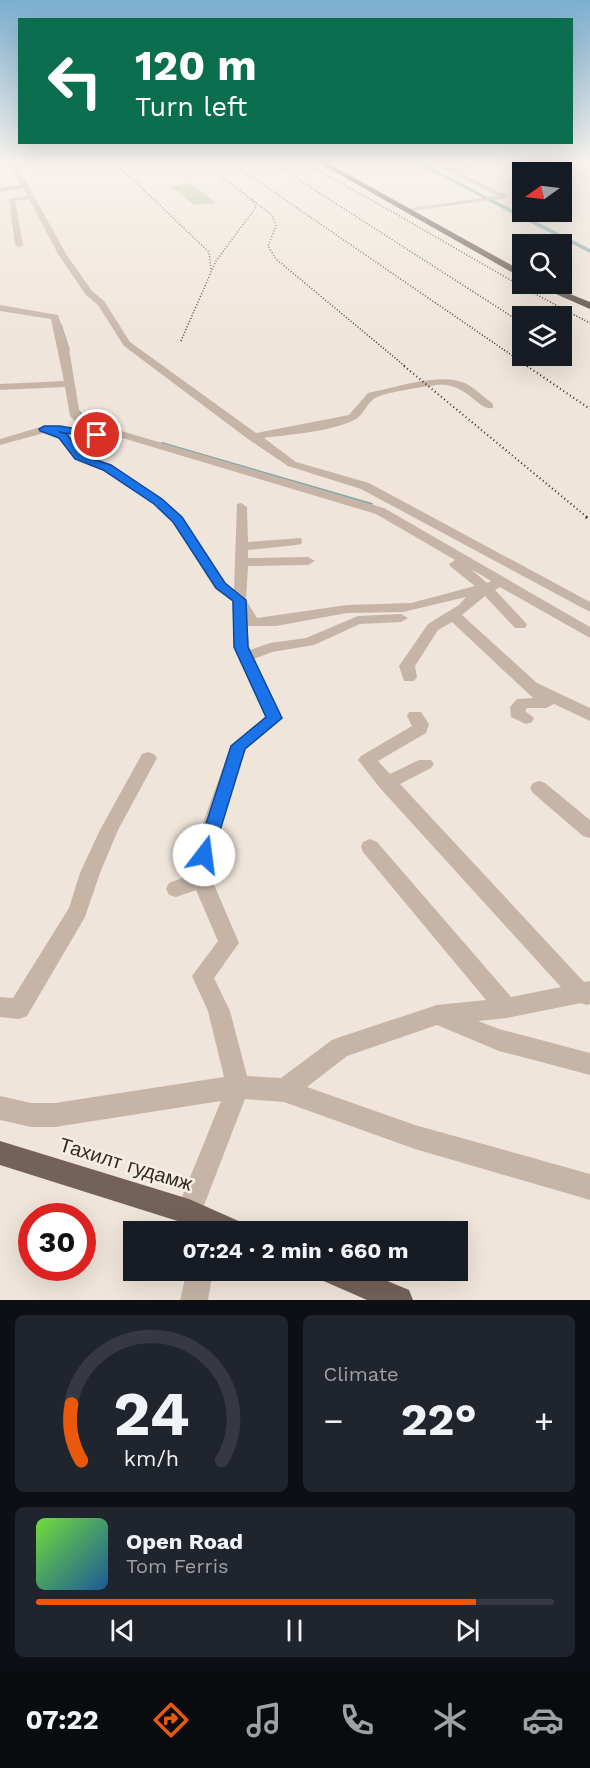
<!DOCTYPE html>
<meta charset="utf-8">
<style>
body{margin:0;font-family:"Work Sans",sans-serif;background:#20242c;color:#f1f3f6;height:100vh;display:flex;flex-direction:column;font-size:22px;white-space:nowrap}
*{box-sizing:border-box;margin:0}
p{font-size:20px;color:#9ea1a6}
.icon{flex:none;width:33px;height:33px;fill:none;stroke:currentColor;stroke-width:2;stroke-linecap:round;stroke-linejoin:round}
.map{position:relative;height:1300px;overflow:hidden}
.drawer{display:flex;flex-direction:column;gap:15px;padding:15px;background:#0d0f14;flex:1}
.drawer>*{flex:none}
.banner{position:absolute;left:18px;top:18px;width:555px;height:126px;border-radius:0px;box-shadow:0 6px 24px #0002;background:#0b6e4f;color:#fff;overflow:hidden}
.needle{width:39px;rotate:256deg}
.fabs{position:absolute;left:512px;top:162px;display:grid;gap:12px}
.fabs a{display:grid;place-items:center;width:60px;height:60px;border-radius:0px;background:#171b24;box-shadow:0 6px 24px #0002;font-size:30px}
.speed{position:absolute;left:18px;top:1203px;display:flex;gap:12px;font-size:30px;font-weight:700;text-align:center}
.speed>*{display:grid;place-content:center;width:78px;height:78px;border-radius:50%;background:#171b24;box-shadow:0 6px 24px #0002;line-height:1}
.speed .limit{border:9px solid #d22;background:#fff;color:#111}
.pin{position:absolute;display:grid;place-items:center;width:51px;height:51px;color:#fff;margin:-26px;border:3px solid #fff;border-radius:50%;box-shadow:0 2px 6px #0007}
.me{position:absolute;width:66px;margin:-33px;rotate:15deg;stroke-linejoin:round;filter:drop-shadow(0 0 4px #0008)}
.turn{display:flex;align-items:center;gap:21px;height:126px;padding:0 18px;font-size:27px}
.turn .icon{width:78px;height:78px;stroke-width:2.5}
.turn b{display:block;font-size:42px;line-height:51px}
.big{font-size:45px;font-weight:700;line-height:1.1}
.drawer .card{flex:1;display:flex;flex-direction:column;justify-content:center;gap:9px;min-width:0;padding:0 21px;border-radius:9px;background:#20242c}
.drawer .dial{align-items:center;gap:0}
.dial svg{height:156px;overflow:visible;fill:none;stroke:#363941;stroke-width:7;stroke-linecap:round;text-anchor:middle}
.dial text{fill:#f1f3f6;stroke:none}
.song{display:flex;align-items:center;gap:18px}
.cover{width:72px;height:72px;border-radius:9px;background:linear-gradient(135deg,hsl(100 70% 55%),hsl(210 70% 35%))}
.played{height:6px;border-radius:3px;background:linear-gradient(90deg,#ea580c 85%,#363941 85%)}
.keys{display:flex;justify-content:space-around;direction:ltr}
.heat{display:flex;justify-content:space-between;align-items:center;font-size:33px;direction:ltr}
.drawer .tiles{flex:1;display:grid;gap:15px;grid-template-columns:1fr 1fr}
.card:last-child{grid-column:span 2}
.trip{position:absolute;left:123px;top:1221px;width:345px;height:60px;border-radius:0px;background:#171b24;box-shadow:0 6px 24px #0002;font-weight:700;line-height:60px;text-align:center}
.dock{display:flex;height:96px;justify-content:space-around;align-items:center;background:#090b0e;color:#9ea1a6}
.dock .icon{width:42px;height:42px}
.dock .on{color:#ea580c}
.dock b{font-size:27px;color:#f1f3f6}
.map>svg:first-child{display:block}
</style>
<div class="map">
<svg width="590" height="1300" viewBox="0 0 590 1300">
<rect width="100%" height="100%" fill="#efe5da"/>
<polygon fill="#b2bd9b" points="192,183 192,184 216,203 194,205 171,186"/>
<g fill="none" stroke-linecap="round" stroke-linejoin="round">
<polyline stroke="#7ba8aa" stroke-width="1.5" points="61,325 69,350"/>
<g stroke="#7ba8aa" stroke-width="2">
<polyline points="77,410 92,423"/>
<polyline points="162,443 372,504"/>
</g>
<g fill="#7ba8aa" fill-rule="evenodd">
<polygon points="412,160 417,160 489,198 485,199"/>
<polygon points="488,199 492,199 590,249 590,253 488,201"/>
</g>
<g fill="#c6b5a7" fill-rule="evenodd">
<path d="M8,160H14L66,254L92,291L104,301L130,342L256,433L349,415L368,393L372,392C399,387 446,370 470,386C478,391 485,398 493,404V408C477,411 467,381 436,385C422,387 388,392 377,397C367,401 364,416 354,420C330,432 291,434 264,438L296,462L369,483L590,602V612L361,489L288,466L248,439L124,346L98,305L86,295L58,254L29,199L15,201L23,245L19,247L15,245L9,199L27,196L23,188L0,192V188L21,185Z"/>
<polygon points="426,160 433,160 448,167 538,160 454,170 507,196 507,198 409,211 411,208 498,196"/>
<polygon points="583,160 590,160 590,164"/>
<path d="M0,305L58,315L69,349L80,415L87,421L384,508L590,627V638L500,587L495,590L525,622L527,625L525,628H515L485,596L462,615L537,683L590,708V721L554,704L546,708H527L525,711L534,718L532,722L526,724L511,717L510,707L517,699L533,698L452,622L438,630L415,666L417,677L414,681H404L399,666L428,624L459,605L466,597L403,612L347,613L276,626H247L250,650L270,643L306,638L358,616L401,614L408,618L401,622L360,624L314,645L272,652L254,659L282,719L246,749L223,817L209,873L239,943L214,978L230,1011L247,1076L281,1078L332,1040L340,1037L437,1005L486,1000L363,852L361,847L363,842L370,839L377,842L511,997L561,987L380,788L358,760L361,756L412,726L407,716L409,712H421L429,724L426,733L378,761L390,774L419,760H431L434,764L431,768L400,784L584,982L590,981V1004L587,1005L581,1003L507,1018L478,1021L499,1029L590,1053V1075L499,1051L437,1025L347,1056L307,1087L415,1125L590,1174V1200L415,1149L284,1102L245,1099L198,1221L189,1225L180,1221L176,1212L221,1101L55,1127H31L0,1120V1096L31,1103H55L224,1077L208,1011L192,976L218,941L196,890L176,897L169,895L166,889L169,883L185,877L190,870L205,817L231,746L265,717L234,647L232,601L215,589L173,522L154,504L103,470L75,459L59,438L44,433L0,445V439L44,426L67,434L83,455L111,466L162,498L182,517L225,583L234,590L237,504L241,503L247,507L248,542L301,538L302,541L301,544L296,545L248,550V558L308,557L315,561L308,565L248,566L246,600L257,618L347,605L411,603L475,586L451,567L449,564L455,560L376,514L79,425L70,416L65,387L0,390V384L64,381L51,319L0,311ZM471,569L491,581L487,583Z"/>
<polygon points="148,752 154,754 157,758 118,830 100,873 85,917 27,1016 19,1019 0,1017 0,997 13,998 69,908 80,873 100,830 142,754"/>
<polygon points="539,781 545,783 590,820 590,838 583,836 533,793 530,788 533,783"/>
<polygon points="187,1270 213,1270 208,1300 180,1300"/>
</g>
<g fill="#746259" fill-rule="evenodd">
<polygon points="0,1141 189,1199 243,1223 247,1232 203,1232 187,1224 0,1165"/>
<polygon points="315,1270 361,1270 409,1290 413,1300 367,1300 319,1279"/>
</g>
<g fill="#53453f" fill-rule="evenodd">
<polygon points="314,160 322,160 522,271 522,278"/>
<polygon points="533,284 545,284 590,302 590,309"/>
</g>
<g stroke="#332b27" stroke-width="1.5" stroke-dasharray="1 2" stroke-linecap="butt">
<polyline points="112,160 209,252 211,269"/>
<polyline points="199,160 272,215 276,226 268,246 276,259 406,367"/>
<polyline points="227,160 529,367"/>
<polyline points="268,160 522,323"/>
<path d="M296,160C396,210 490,272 590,323"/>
<polyline points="181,341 216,261 256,207 251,198"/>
</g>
<g stroke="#332b27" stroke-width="2" stroke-dasharray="1 3" stroke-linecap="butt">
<polyline points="404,366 588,518"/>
<polyline points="527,366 590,409"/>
</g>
<polyline stroke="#332b27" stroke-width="3" stroke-dasharray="1.5 4.5" stroke-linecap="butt" points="586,517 590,520"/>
</g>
<linearGradient id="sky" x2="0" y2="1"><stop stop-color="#7cafcf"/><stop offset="0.47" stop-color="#f8f3ee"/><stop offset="1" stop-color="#f8f3ee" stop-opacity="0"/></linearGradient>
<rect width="590" height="342" fill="url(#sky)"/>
<polygon fill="#1a73e8" stroke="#114b97" stroke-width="1.5" points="44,426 60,426 100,433 100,438 97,438 59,432 67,434 82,455 111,465 162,499 182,517 225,583 246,600 248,647 282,718 245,749 211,860 198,860 196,855 231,746 266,717 234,647 233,601 216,588 173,522 154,504 103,470 75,459 59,438 40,431 39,429"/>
<g text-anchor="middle" stroke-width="5" stroke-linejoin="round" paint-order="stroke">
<g font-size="20" fill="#332b27" stroke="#f7efe6">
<text transform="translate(126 1164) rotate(17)" y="7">Тахилт гудамж</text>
</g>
</g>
</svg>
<div class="fabs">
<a><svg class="needle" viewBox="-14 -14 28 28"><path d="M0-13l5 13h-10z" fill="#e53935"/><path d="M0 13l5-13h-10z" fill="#9ea1a6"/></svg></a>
<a><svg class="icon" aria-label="search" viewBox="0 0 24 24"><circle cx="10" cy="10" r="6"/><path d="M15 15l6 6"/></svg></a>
<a><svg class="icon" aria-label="layers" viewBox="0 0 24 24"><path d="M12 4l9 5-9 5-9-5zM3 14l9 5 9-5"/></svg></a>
</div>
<div class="speed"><div class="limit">30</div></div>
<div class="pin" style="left:97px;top:435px;background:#d93025"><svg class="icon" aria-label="arrive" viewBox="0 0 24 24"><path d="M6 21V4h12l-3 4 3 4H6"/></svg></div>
<svg class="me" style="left:204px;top:855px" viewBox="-20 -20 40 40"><circle r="19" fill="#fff"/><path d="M0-13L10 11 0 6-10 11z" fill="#1a73e8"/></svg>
<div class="trip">07:24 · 2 min · 660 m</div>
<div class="banner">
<div class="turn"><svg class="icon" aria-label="left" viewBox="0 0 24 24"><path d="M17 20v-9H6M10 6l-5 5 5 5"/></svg><div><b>120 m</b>Turn left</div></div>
</div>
</div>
<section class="drawer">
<div class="tiles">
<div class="card dial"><svg viewBox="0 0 100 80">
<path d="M14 69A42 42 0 1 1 86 69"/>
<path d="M14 69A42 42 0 0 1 9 40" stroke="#ea580c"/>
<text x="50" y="56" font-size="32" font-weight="700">24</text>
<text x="50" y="72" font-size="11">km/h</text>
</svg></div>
<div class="card"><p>Climate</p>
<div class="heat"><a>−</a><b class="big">22°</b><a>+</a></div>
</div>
<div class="card">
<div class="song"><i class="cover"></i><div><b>Open Road</b><p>Tom Ferris</p></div></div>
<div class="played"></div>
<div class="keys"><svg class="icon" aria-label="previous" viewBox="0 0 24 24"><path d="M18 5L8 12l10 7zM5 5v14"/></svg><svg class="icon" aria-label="pause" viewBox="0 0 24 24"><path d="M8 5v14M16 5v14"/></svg><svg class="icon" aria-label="next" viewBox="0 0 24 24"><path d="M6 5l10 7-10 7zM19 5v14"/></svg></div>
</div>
</div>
</section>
<nav class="dock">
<b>07:22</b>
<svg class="icon on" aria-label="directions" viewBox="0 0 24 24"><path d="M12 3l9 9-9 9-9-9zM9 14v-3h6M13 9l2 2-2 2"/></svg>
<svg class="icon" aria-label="music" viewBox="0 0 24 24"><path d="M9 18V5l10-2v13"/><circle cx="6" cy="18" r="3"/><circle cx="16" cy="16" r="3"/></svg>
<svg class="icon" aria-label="phone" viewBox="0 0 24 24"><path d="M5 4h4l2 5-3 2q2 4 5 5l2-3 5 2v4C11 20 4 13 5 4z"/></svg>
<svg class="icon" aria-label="climate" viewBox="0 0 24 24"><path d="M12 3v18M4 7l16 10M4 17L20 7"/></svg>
<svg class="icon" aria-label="car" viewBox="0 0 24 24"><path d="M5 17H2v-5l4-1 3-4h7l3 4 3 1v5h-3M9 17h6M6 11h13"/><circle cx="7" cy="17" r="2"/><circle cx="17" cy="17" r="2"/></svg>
</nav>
